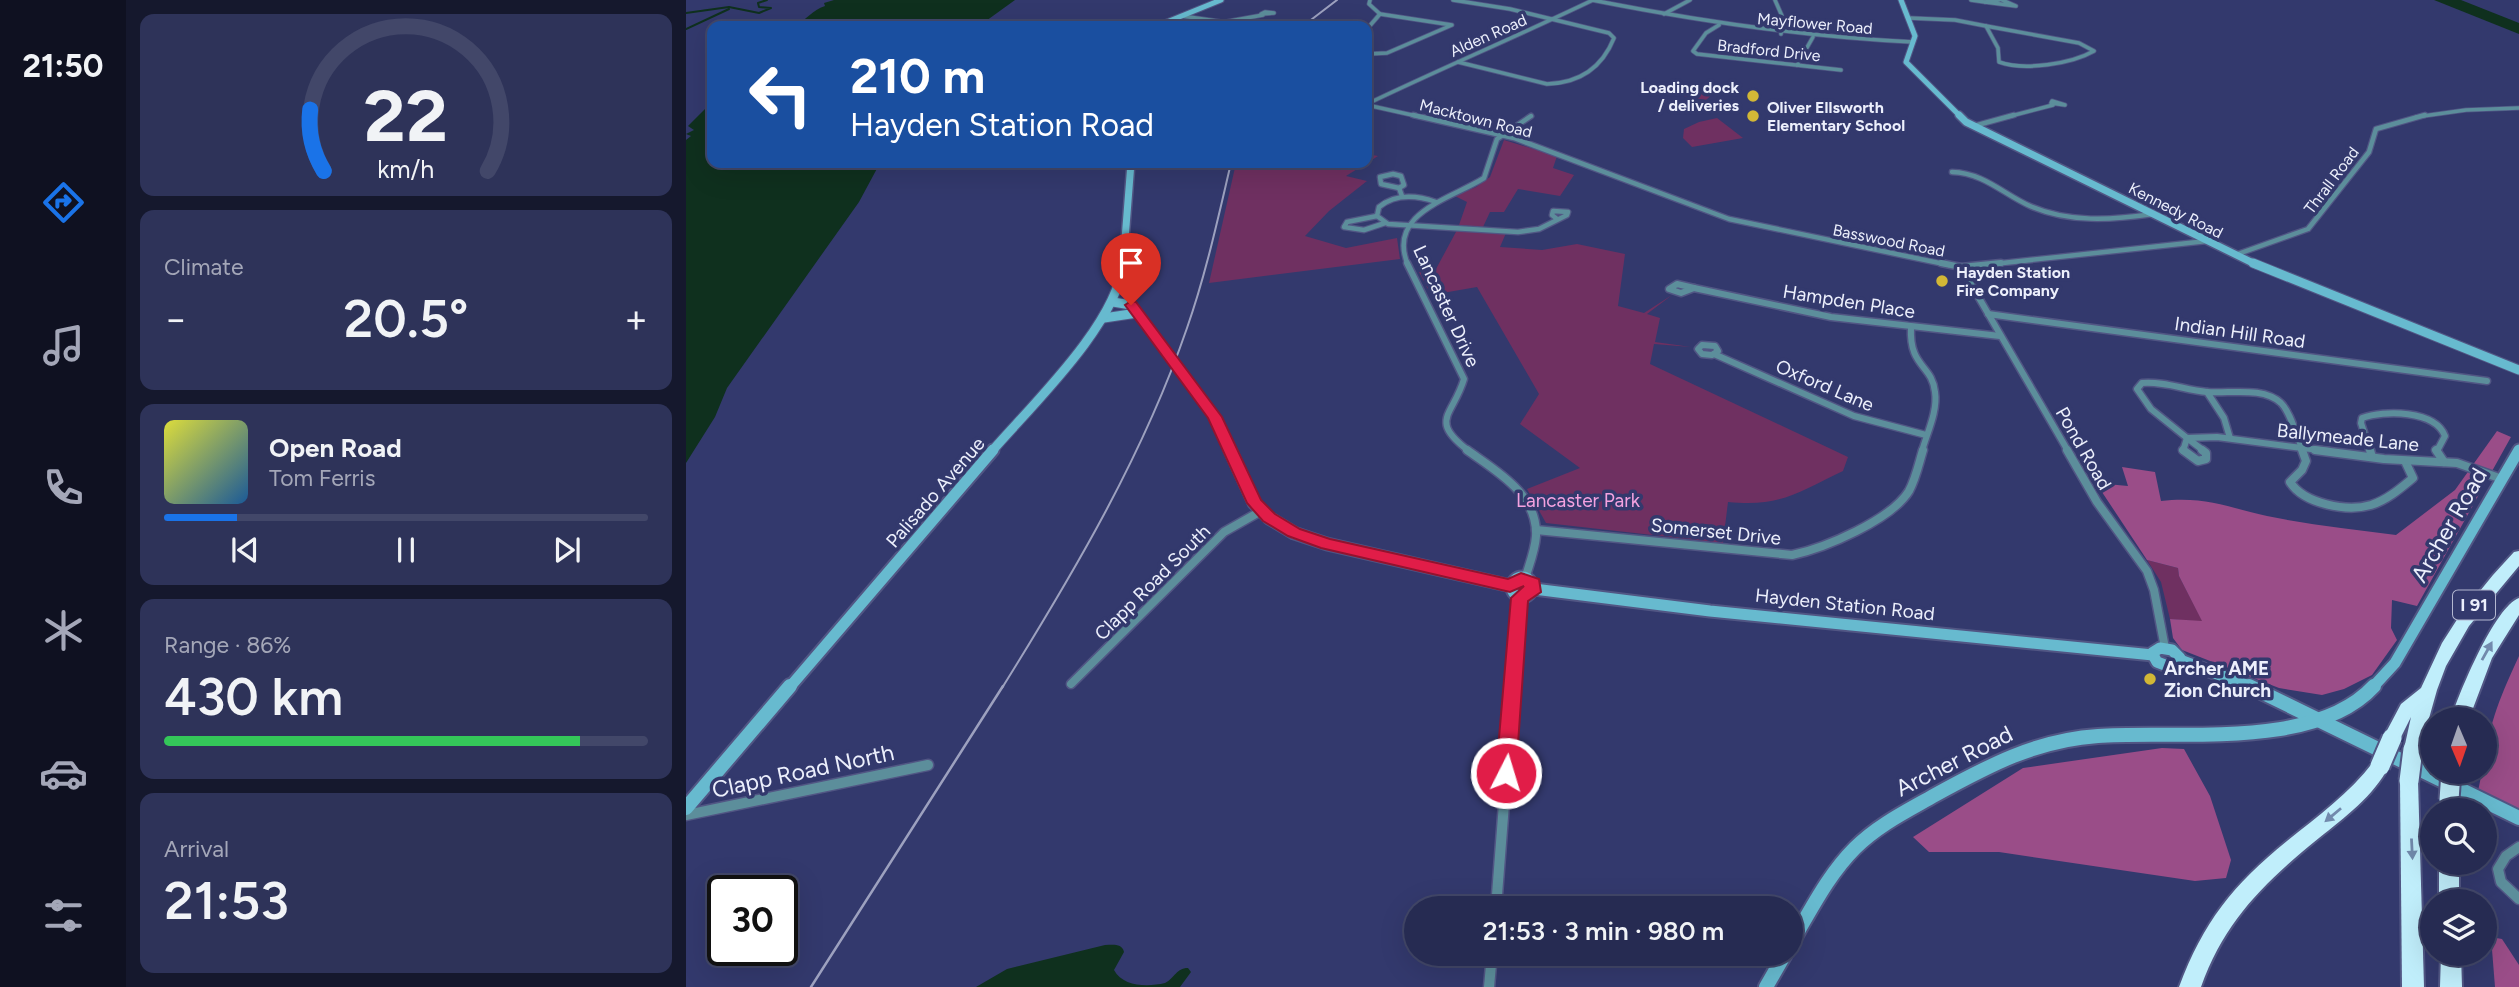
<!DOCTYPE html>
<meta charset="utf-8">
<style>
body{margin:0;font-family:Figtree,sans-serif;background:#2e3359;color:#f1f3f6;height:100vh;display:flex;flex-direction:column;font-size:26px;white-space:nowrap}
*{box-sizing:border-box;margin:0}
p{font-size:23px;color:#a4a7b8}
.icon{flex:none;width:38px;height:38px;fill:none;stroke:currentColor;stroke-width:2;stroke-linecap:round;stroke-linejoin:round}
.map{position:relative;flex:1;overflow:hidden}
.panel{display:flex;flex-direction:column;gap:14px;padding:14px;background:#15182d;width:560px}
.panel>*{flex:none}
.guide{position:absolute;left:21px;top:21px;width:665px;height:147px;border-radius:14px;box-shadow:0 7px 28px #0002,0 0 0 2px #424769;background:#1a4fa0;color:#fff;overflow:hidden}
.needle{width:46px;rotate:178deg}
.fabs{position:absolute;left:1734px;top:707px;display:grid;gap:14px}
.fabs a{display:grid;place-items:center;width:77px;height:77px;border-radius:50%;background:#262b52;box-shadow:0 7px 28px #0002,0 0 0 2px #424769;font-size:35px}
.speed{position:absolute;left:21px;top:875px;display:flex;gap:14px;font-size:35px;font-weight:700;text-align:center}
.speed>*{display:grid;place-content:center;width:91px;height:91px;border-radius:50%;background:#262b52;box-shadow:0 7px 28px #0002,0 0 0 2px #424769;line-height:1}
.speed .limit{border:4px solid #111;border-radius:10px;background:#fff;color:#111}
.pin{position:absolute;display:grid;place-items:center;width:60px;height:60px;color:#fff;margin:-72px -30px;border-radius:50% 50% 50% 0;rotate:-45deg;box-shadow:0 0 7px #0007}
.pin .icon{rotate:45deg}
.me{position:absolute;width:77px;margin:-38px;rotate:5deg;stroke-linejoin:round;filter:drop-shadow(0 0 5px #0008)}
.turn{display:flex;align-items:center;gap:24px;height:147px;padding:0 28px;font-size:32px}
.turn .icon{width:91px;height:91px;stroke-width:2.5}
.turn b{display:block;font-size:49px;line-height:60px}
.big{font-size:52px;font-weight:600;line-height:1.1}
.panel .card{flex:1;display:flex;flex-direction:column;justify-content:center;gap:10px;min-width:0;padding:0 24px;border-radius:14px;background:#2e3359}
.panel .dial{align-items:center;gap:0}
.dial svg{height:182px;overflow:visible;fill:none;stroke:#424769;stroke-width:7;stroke-linecap:round;text-anchor:middle}
.dial text{fill:#f1f3f6;stroke:none}
.song{display:flex;align-items:center;gap:21px}
.cover{width:84px;height:84px;border-radius:10px;background:linear-gradient(135deg,hsl(60 70% 55%),hsl(210 70% 35%))}
.played{height:7px;border-radius:4px;background:linear-gradient(90deg,#1a73e8 15%,#424769 15%)}
.keys{display:flex;justify-content:space-around;direction:ltr}
.heat{display:flex;justify-content:space-between;align-items:center;font-size:38px;direction:ltr}
.charge{height:10px;border-radius:5px;background:linear-gradient(90deg,#34c759 86%,#424769 0)}
.trip{position:absolute;left:718px;top:896px;width:399px;height:70px;border-radius:35px;background:#262b52;box-shadow:0 7px 28px #0002,0 0 0 2px #424769;font-weight:600;line-height:70px;text-align:center}
main{display:flex;flex:1;min-height:0}
.tab-bar{display:flex;flex-direction:column;width:126px;justify-content:space-around;align-items:center;background:#0f1121;color:#a4a7b8}
.tab-bar .icon{width:49px;height:49px}
.tab-bar .current{color:#1a73e8}
.tab-bar b{font-size:32px;color:#f1f3f6}
.map>svg:first-child{display:block}
</style>
<main>
<nav class="tab-bar">
<b>21:50</b>
<svg class="icon current" aria-label="directions" viewBox="0 0 24 24"><path d="M12 3l9 9-9 9-9-9zM9 14v-3h6M13 9l2 2-2 2"/></svg>
<svg class="icon" aria-label="music" viewBox="0 0 24 24"><path d="M9 18V5l10-2v13"/><circle cx="6" cy="18" r="3"/><circle cx="16" cy="16" r="3"/></svg>
<svg class="icon" aria-label="phone" viewBox="0 0 24 24"><path d="M5 4h4l2 5-3 2q2 4 5 5l2-3 5 2v4C11 20 4 13 5 4z"/></svg>
<svg class="icon" aria-label="climate" viewBox="0 0 24 24"><path d="M12 3v18M4 7l16 10M4 17L20 7"/></svg>
<svg class="icon" aria-label="car" viewBox="0 0 24 24"><path d="M5 17H2v-5l4-1 3-4h7l3 4 3 1v5h-3M9 17h6M6 11h13"/><circle cx="7" cy="17" r="2"/><circle cx="17" cy="17" r="2"/></svg>
<svg class="icon" aria-label="filters" viewBox="0 0 24 24"><path d="M4 7h16M4 17h16"/><circle cx="9" cy="7" r="2"/><circle cx="15" cy="17" r="2"/></svg>
</nav>
<section class="panel">
<div class="card dial"><svg viewBox="0 0 100 80">
<path d="M14 69A42 42 0 1 1 86 69"/>
<path d="M14 69A42 42 0 0 1 8 42" stroke="#1a73e8"/>
<text x="50" y="56" font-size="32" font-weight="700">22</text>
<text x="50" y="72" font-size="11">km/h</text>
</svg></div>
<div class="card"><p>Climate</p>
<div class="heat"><a>−</a><b class="big">20.5°</b><a>+</a></div>
</div>
<div class="card">
<div class="song"><i class="cover"></i><div><b>Open Road</b><p>Tom Ferris</p></div></div>
<div class="played"></div>
<div class="keys"><svg class="icon" aria-label="previous" viewBox="0 0 24 24"><path d="M18 5L8 12l10 7zM5 5v14"/></svg><svg class="icon" aria-label="pause" viewBox="0 0 24 24"><path d="M8 5v14M16 5v14"/></svg><svg class="icon" aria-label="next" viewBox="0 0 24 24"><path d="M6 5l10 7-10 7zM19 5v14"/></svg></div>
</div>
<div class="card"><p>Range · 86%</p><b class="big">430 km</b><div class="charge"></div></div>
<div class="card"><p>Arrival</p><b class="big">21:53</b></div>
</section>
<div class="map">
<svg width="1833" height="987" viewBox="0 0 1833 987">
<rect width="100%" height="100%" fill="#33396d"/>
<g fill="#6f3061">
<polygon points="980,83 1030,91 1020,100 969,91"/>
<polygon points="1031,118 1057,138 1006,147 997,138 998,129 1013,122"/>
<polygon points="818,140 871,156 867,168 888,175 874,196 832,189 818,212 804,212 797,227 773,225 781,202 769,196 790,187 804,177"/>
<polygon points="681,154 692,156 660,176 681,181 643,211 619,236 660,248 711,238 714,259 523,283 550,163 681,163"/>
<path d="M771,230L820,233L814,247L856,250L891,244L939,254L932,306L958,313L986,295L961,314L974,318L969,342L1005,347L968,344L964,364L1162,457L1157,471C1111,493 1095,507 1042,502L1037,543L860,523L841,489L894,468L834,424L853,394L791,287L745,295L733,272L750,269Z"/>
<polygon points="1461,560 1492,568 1493,576 1517,622 1484,619 1475,582"/>
</g>
<g fill="#9a4d88">
<path d="M1811,431L1825,437L1731,606L1706,600L1705,628L1711,640L1686,675L1658,689L1636,695L1593,688L1496,650L1487,638L1484,619L1516,621L1493,576L1492,568L1461,560L1410,483L1442,486L1436,467L1469,472L1475,501C1518,496 1541,507 1581,516C1624,525 1667,529 1710,535L1769,490Z"/>
<path d="M1833,656V811L1792,791L1796,772H1799C1799,730 1816,693 1833,656Z"/>
<polygon points="1476,748 1498,749 1524,796 1545,860 1540,878 1509,881 1313,852 1243,852 1227,837 1337,768"/>
<polygon points="1805,937 1816,939 1833,965 1833,987 1809,987"/>
</g>
<g fill="#0f301e">
<path d="M148,0H329L293,26H108C121,20 126,10 139,6L138,3Z"/>
<polygon points="1748,0 1775,0 1833,23 1833,34"/>
<polygon points="26,102 26,163 194,163 173,202 41,388 29,417 0,463 0,140 5,136 0,134 8,130 2,126"/>
<path d="M419,945C427,945 436,943 438,952L428,970C437,987 462,987 479,983C489,978 490,968 502,968L505,972L494,987H290L321,969Z"/>
</g>
<g fill="none" stroke-linecap="round" stroke-linejoin="round">
<g stroke="#0f301e" stroke-width="2">
<polyline points="0,13 43,7 73,13 85,8 73,7 72,3 81,0"/>
<polyline points="0,29 43,9"/>
</g>
<g stroke="#515684" stroke-width="5">
<g id="street-far4">
<polyline points="684,0 683,4 694,14"/>
<path d="M767,0L824,9L923,33L928,38C916,68 893,83 861,84L772,62"/>
<path d="M906,0C1012,21 1118,37 1227,42"/>
<polyline points="1089,0 1096,16 1095,34"/>
<polyline points="1285,0 1299,2"/>
<polyline points="1313,0 1299,2 1330,6 1316,0"/>
<polygon points="579,12 588,13 575,14"/>
<polyline points="978,14 1004,0"/>
<polyline points="496,16 538,22 577,15"/>
<polyline points="1223,18 1269,20 1300,26"/>
<polyline points="1033,25 1020,33 1007,51 1011,54 1155,70"/>
<path d="M1300,26L1393,43L1408,51C1385,64 1338,71 1313,62L1312,48Z"/>
<polyline points="681,29 694,14 766,25 701,53 681,54"/>
<polyline points="1111,65 1127,37"/>
<polygon points="1366,101 1379,105 1365,103"/>
<path d="M681,104C756,68 832,36 907,0"/>
<polyline points="681,105 735,117"/>
<polyline points="1321,117 1367,105"/>
<polyline points="1730,117 1780,110 1833,108"/>
</g>
</g>
<g stroke="#515684" stroke-width="7">
<g id="street-far3">
<polyline points="727,115 828,138 1043,219 1263,265"/>
<polyline points="1288,126 1328,115"/>
<path d="M1266,172C1298,173 1317,194 1344,206C1383,223 1426,220 1467,214"/>
<polygon points="707,174 715,176 718,185 713,188 695,184 694,177"/>
<polyline points="713,188 716,196"/>
<path d="M750,202C730,195 710,193 693,207L691,216L702,224L832,232L853,229L881,215L882,212L867,211L866,215L871,219"/>
<polyline points="691,216 661,222 658,227 678,230 699,223"/>
<polyline points="1549,255 1622,229 1683,152 1690,129 1739,115"/>
<path d="M722,265C700,213 765,199 798,178L811,139L845,116"/>
<polyline points="1298,265 1521,241"/>
</g>
</g>
<g stroke="#515684" stroke-width="9">
<g id="street-far2">
<path d="M721,263L778,379C767,416 742,420 783,451"/>
<polyline points="1255,263 1275,267 1315,263"/>
<polyline points="1275,267 1382,451"/>
<polygon points="991,284 1008,288 995,293 983,289"/>
<polyline points="1008,288 1145,317 1314,336"/>
<polyline points="1302,314 1801,381"/>
<path d="M1225,327C1223,368 1246,364 1249,392C1252,411 1241,433 1236,451"/>
<polygon points="1016,345 1029,346 1032,351 1026,355 1016,354 1012,349"/>
<polyline points="1028,354 1168,416 1240,435"/>
<polyline points="1521,392 1538,418 1544,438"/>
<polyline points="1501,438 1518,451"/>
<path d="M1501,438L1465,409L1451,389L1456,383C1478,381 1499,390 1521,392C1543,394 1577,386 1595,403C1605,413 1610,435 1616,448"/>
<polyline points="1501,438 1531,437 1616,448"/>
<polyline points="1616,448 1643,451"/>
<polyline points="1616,448 1617,451"/>
<polyline points="1497,451 1501,438"/>
<path d="M1684,451L1675,423L1676,418C1698,410 1749,410 1759,436L1751,451"/>
</g>
</g>
<g stroke="#515684" stroke-width="11">
<g id="street-far1">
<path d="M781,450C810,471 852,494 850,536C849,551 843,565 839,579"/>
<polyline points="1381,450 1411,502 1461,571 1468,590 1479,648"/>
<polyline points="1497,450 1512,461 1520,459 1520,453 1516,450"/>
<path d="M1616,450L1620,461L1616,470L1604,482C1618,504 1661,512 1685,505C1701,500 1715,488 1727,478L1719,461"/>
<polyline points="1629,450 1698,459 1771,463 1816,479"/>
<polyline points="1684,450 1686,457"/>
<polyline points="1750,450 1758,462"/>
<path d="M850,530L1106,555C1139,548 1205,520 1223,491C1230,478 1233,463 1237,450"/>
<polyline points="385,684 538,532 575,511"/>
<polyline points="827,688 834,596"/>
</g>
</g>
<g stroke="#515684" stroke-width="13">
<g id="street">
<polyline points="0,815 242,765"/>
<polyline points="1833,847 1820,856 1812,869 1815,882 1833,899"/>
<polyline points="810,908 827,686"/>
<polyline points="803,987 806,954"/>
</g>
</g>
<g stroke="#515684" stroke-width="7">
<g id="secondary-far4">
<polyline points="1215,0 1229,36 1220,62 1275,117"/>
<polyline points="471,26 535,0"/>
</g>
</g>
<g stroke="#515684" stroke-width="10">
<g id="secondary-far3">
<polyline points="1273,115 1280,122 1571,265"/>
<polyline points="437,265 445,163"/>
</g>
</g>
<g stroke="#515684" stroke-width="11">
<g id="secondary-far2">
<polyline points="1567,263 1833,370"/>
<polyline points="427,302 445,305 529,417 545,451"/>
<polyline points="418,318 451,313"/>
<path d="M306,451C346,405 432,323 437,263"/>
</g>
</g>
<g stroke="#515684" stroke-width="15">
<g id="secondary-far1">
<polyline points="544,450 568,503 583,518 608,533 641,544 825,586"/>
<circle cx="836" cy="587" r="10"/>
<polyline points="848,589 1024,611 1467,655"/>
<polygon points="1474,648 1486,650 1494,658 1493,663 1484,667 1471,662 1466,653"/>
<polyline points="1494,660 1568,688"/>
<polyline points="103,688 307,450"/>
<polyline points="1686,688 1709,663 1833,450"/>
</g>
</g>
<g stroke="#515684" stroke-width="18">
<g id="secondary">
<polyline points="1563,686 1833,818"/>
<polyline points="0,808 104,686"/>
<path d="M1104,945C1124,912 1141,876 1169,848C1192,825 1221,811 1249,795C1302,766 1350,740 1412,736C1492,730 1628,751 1688,686"/>
<polyline points="1080,987 1099,954"/>
</g>
</g>
<g stroke="#515684" stroke-width="4">
<g id="highway">
<polygon points="1833,551 1833,566 1783,626 1760,666 1751,690 1733,754 1727,756 1721,754 1718,749 1725,717 1712,743 1706,745 1700,743 1697,738 1715,704 1735,688 1756,643 1772,618 1807,575 1828,552"/>
<path d="M1833,598V615L1806,658L1783,719H1765C1772,695 1809,606 1833,598Z"/>
<path d="M1694,758L1700,761L1703,766C1688,796 1658,818 1633,838C1579,882 1539,920 1515,987H1493C1518,921 1546,886 1601,841C1632,816 1664,793 1688,761Z"/>
<polygon points="1723,773 1729,776 1732,781 1738,987 1716,987 1714,781 1717,776"/>
<rect x="1753" y="863" width="20" height="38"/>
<polygon points="1755,954 1775,954 1776,987 1754,987"/>
</g>
</g>
<use href="#street-far4" stroke="#5c8e9b" stroke-width="3.5"/>
<use href="#street-far3" stroke="#5c8e9b" stroke-width="4.5"/>
<use href="#street-far2" stroke="#5c8e9b" stroke-width="6"/>
<use href="#street-far1" stroke="#5c8e9b" stroke-width="8"/>
<use href="#street" stroke="#5c8e9b" stroke-width="10"/>
<use href="#secondary-far4" stroke="#67bacf" stroke-width="5"/>
<use href="#secondary-far3" stroke="#67bacf" stroke-width="7"/>
<use href="#secondary-far2" stroke="#67bacf" stroke-width="9"/>
<use href="#secondary-far1" stroke="#67bacf" stroke-width="11"/>
<use href="#secondary" stroke="#67bacf" stroke-width="14"/>
<use href="#highway" fill="#c0eefb" fill-rule="evenodd"/>
<g stroke="#9da1bf" stroke-width="2">
<polyline points="617,26 651,0"/>
<path d="M316,688C387,574 457,456 501,328C520,274 532,218 545,163"/>
</g>
<polyline stroke="#9da1bf" stroke-width="2.5" points="125,987 317,686"/>
<g stroke="#515684" stroke-width="23" stroke-linecap="butt">
<g id="highway-bridge">
<polyline points="1694,766 1706,738"/>
<polyline points="1723,781 1727,749"/>
<polyline points="1763,800 1765,772"/>
</g>
</g>
<use href="#highway-bridge" stroke="#c0eefb" stroke-width="19"/>
</g>
<defs><path id="oneway-solid" d="M-6-.8H1V-3.2L6.5 0L1 3.2V.8H-6Z" transform="scale(1.75)"/></defs>
<g fill="#728aad">
<use href="#oneway-solid" transform="translate(1801 651) rotate(-61)"/>
<use href="#oneway-solid" transform="translate(1647 815) rotate(140)"/>
<use href="#oneway-solid" transform="translate(1726 849) rotate(87)"/>
</g>
<polygon fill="#e11d48" stroke="#92132f" stroke-width="2" points="445,301 450,302 536,417 575,500 589,514 614,529 644,539 822,579 835,573 853,579 855,592 842,601 830,773 827,779 820,781 813,779 810,773 825,598 838,586 824,592 635,548 602,536 577,521 561,503 522,418 439,305"/>
<g fill="#d2b736" stroke="#33396d" stroke-width="2.5">
<circle cx="1067" cy="96" r="7"/>
<circle cx="1067" cy="116" r="7"/>
<circle cx="1256" cy="281" r="7"/>
<circle cx="1464" cy="679" r="7"/>
</g>
<g text-anchor="middle" stroke-width="7" stroke-linejoin="round" paint-order="stroke">
<g font-size="16" fill="#eceffc" stroke="#33396d">
<text transform="translate(1129 23) rotate(5)" y="6">Mayflower Road</text>
<text transform="translate(802 35) rotate(-24)" y="6">Alden Road</text>
<text transform="translate(1083 50) rotate(6)" y="6">Bradford Drive</text>
<text transform="translate(790 118) rotate(14)" y="6">Macktown Road</text>
<text transform="translate(1645 180) rotate(-53)" y="6">Thrall Road</text>
<text transform="translate(1490 210) rotate(27)" y="6">Kennedy Road</text>
<text transform="translate(1203 240) rotate(11)" y="6">Basswood Road</text>
</g>
<g font-size="16" font-weight="bold" fill="#eceffc" stroke="#33396d" text-anchor="start">
<text x="1053" y="93" text-anchor="end">Loading dock<tspan x="1053" dy="18">/ deliveries</tspan></text>
<text x="1081" y="113">Oliver Ellsworth<tspan x="1081" dy="18">Elementary School</tspan></text>
<text x="1270" y="278">Hayden Station<tspan x="1270" dy="18">Fire Company</tspan></text>
</g>
<rect fill="#33396d" stroke="#b4b8d1" stroke-width="2" x="1767" y="590.5" width="42" height="29" rx="5"/>
<g font-size="18" font-weight="bold" fill="#eceffc">
<text x="1788" y="611">I 91</text>
</g>
<g font-size="19" fill="#eceffc" stroke="#33396d">
<text transform="translate(1163 301) rotate(9)" y="7">Hampden Place</text>
<text transform="translate(761 306) rotate(65)" y="7">Lancaster Drive</text>
<text transform="translate(1554 332) rotate(8)" y="7">Indian Hill Road</text>
<text transform="translate(1139 385) rotate(23)" y="7">Oxford Lane</text>
<text transform="translate(1662 437) rotate(6)" y="7">Ballymeade Lane</text>
<text transform="translate(1398 448) rotate(60)" y="7">Pond Road</text>
<text transform="translate(249 492) rotate(-49)" y="7">Palisado Avenue</text>
<text transform="translate(1030 531) rotate(6)" y="7">Somerset Drive</text>
<text transform="translate(466 582) rotate(-45)" y="7">Clapp Road South</text>
<text transform="translate(1159 604) rotate(6)" y="7">Hayden Station Road</text>
</g>
<g font-size="19" fill="#f5a2e0" stroke="#33396d">
<text x="892" y="507">Lancaster Park</text>
</g>
<g font-size="19" font-weight="bold" fill="#eceffc" stroke="#33396d" text-anchor="start">
<text x="1478" y="675">Archer AME<tspan x="1478" dy="22">Zion Church</tspan></text>
</g>
<g font-size="23" fill="#eceffc" stroke="#33396d">
<text transform="translate(1763 525) rotate(-60)" y="8">Archer Road</text>
<text transform="translate(1268 761) rotate(-27)" y="8">Archer Road</text>
<text transform="translate(117 771) rotate(-12)" y="8">Clapp Road North</text>
</g>
</g>
</svg>
<div class="fabs">
<a><svg class="needle" viewBox="-14 -14 28 28"><path d="M0-13l5 13h-10z" fill="#e53935"/><path d="M0 13l5-13h-10z" fill="#a4a7b8"/></svg></a>
<a><svg class="icon" aria-label="search" viewBox="0 0 24 24"><circle cx="10" cy="10" r="6"/><path d="M15 15l6 6"/></svg></a>
<a><svg class="icon" aria-label="layers" viewBox="0 0 24 24"><path d="M12 4l9 5-9 5-9-5zM3 14l9 5 9-5"/></svg></a>
</div>
<div class="speed"><div class="limit">30</div></div>
<div class="pin" style="left:445px;top:305px;background:#d93025"><svg class="icon" aria-label="arrive" viewBox="0 0 24 24"><path d="M6 21V4h12l-3 4 3 4H6"/></svg></div>
<svg class="me" style="left:820px;top:773px" viewBox="-20 -20 40 40"><circle r="17" fill="#e11d48" stroke="#fff" stroke-width="3"/><path d="M0-11L8 9 0 5-8 9z" fill="#fff"/></svg>
<div class="trip">21:53 · 3 min · 980 m</div>
<div class="guide">
<div class="turn"><svg class="icon" aria-label="left" viewBox="0 0 24 24"><path d="M17 20v-9H6M10 6l-5 5 5 5"/></svg><div><b>210 m</b>Hayden Station Road</div></div>
</div>
</div>
</main>
